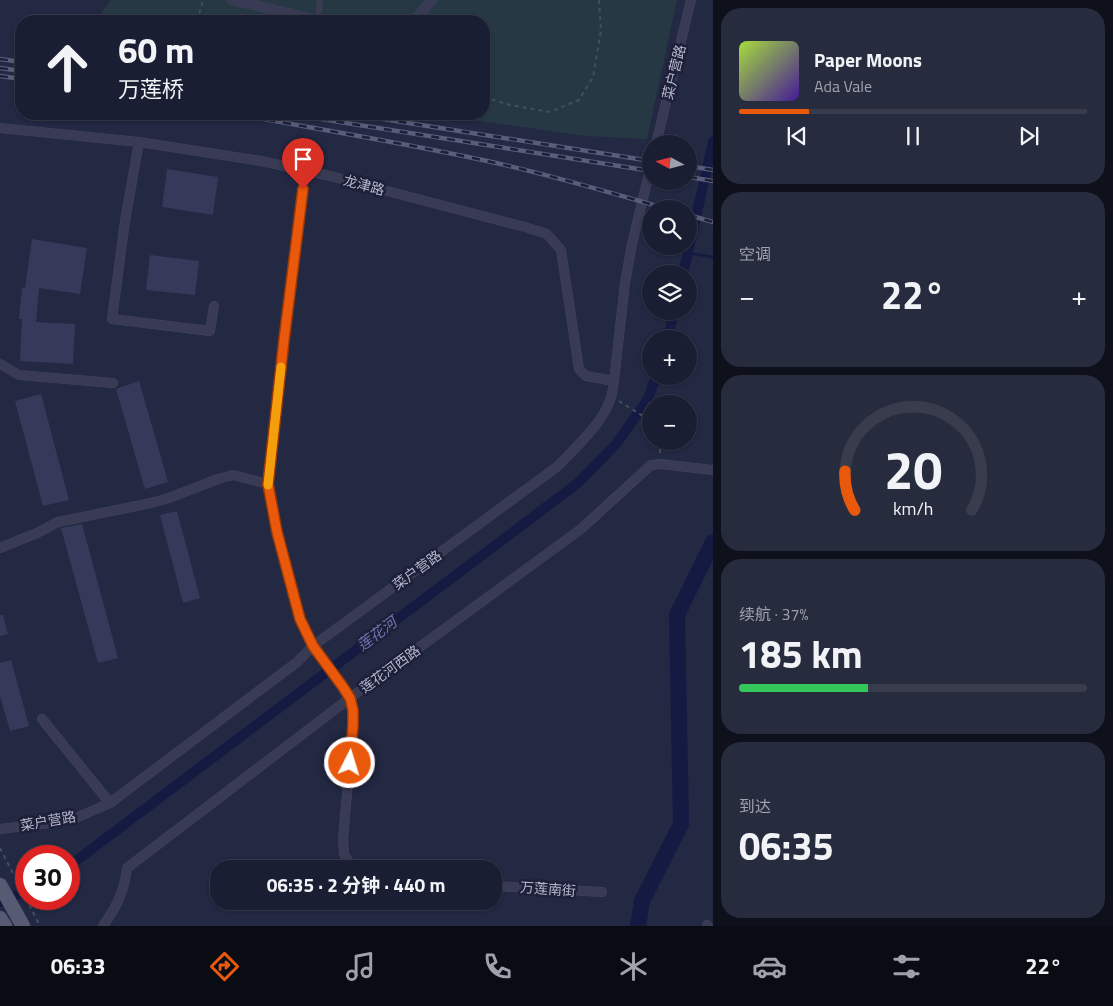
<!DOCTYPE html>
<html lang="zh">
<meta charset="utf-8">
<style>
body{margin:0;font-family:"Titillium Web","Noto Sans SC",sans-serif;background:#272b3e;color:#f1f3f6;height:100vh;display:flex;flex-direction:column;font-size:19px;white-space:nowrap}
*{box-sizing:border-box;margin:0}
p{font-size:16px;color:#9fa2ac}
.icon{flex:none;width:28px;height:28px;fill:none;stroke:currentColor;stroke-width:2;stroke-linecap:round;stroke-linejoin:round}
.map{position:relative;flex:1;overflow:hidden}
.drawer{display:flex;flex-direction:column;gap:8px;padding:8px;background:#0e101c;width:400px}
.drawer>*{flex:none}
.top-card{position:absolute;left:15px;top:15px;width:475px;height:105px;border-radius:20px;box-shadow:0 1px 4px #0004,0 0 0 1px #383c4d;background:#1a1e32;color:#f1f3f6;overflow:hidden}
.needle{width:32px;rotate:277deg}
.tools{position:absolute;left:642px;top:135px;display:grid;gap:10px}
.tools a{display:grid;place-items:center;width:55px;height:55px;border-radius:50%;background:#1a1e32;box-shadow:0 1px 4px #0004,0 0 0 1px #383c4d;font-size:25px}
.speed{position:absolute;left:15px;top:845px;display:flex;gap:10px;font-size:25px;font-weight:700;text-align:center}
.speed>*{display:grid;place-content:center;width:65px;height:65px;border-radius:50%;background:#1a1e32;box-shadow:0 1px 4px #0004,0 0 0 1px #383c4d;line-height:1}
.speed .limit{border:8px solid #d22;background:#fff;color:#111}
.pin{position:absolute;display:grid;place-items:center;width:42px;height:42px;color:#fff;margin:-51px -21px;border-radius:50% 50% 50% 0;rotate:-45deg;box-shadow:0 0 5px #0007}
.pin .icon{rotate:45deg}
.me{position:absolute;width:55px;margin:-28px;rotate:5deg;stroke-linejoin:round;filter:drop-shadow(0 0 4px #0008)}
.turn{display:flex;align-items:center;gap:18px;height:105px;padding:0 20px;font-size:22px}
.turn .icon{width:65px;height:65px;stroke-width:2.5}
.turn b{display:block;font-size:35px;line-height:42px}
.big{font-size:38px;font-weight:700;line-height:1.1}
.drawer .tile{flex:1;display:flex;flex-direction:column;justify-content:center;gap:8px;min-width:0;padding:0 18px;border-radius:20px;background:#272b3e}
.drawer .dial{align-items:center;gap:0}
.dial svg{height:130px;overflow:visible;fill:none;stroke:#383c4d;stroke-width:7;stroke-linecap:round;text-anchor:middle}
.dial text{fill:#f1f3f6;stroke:none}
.song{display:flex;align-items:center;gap:15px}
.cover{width:60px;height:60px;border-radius:8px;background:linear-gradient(135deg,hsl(80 70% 55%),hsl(260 70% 35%))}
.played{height:5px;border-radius:2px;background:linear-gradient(90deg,#ea580c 20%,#383c4d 20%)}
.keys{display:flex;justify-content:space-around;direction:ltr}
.heat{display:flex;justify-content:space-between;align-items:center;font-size:28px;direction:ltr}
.charge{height:8px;border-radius:4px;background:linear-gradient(90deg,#34c759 37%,#383c4d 0)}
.trip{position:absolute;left:210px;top:860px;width:292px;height:50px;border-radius:20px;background:#1a1e32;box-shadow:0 1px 4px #0004,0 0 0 1px #383c4d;font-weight:700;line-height:50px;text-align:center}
.dock{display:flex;height:80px;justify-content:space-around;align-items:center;background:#0a0c14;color:#9fa2ac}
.dock .icon{width:35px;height:35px}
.dock .active{color:#ea580c}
.dock b{font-size:22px;color:#f1f3f6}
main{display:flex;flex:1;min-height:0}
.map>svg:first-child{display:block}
</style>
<main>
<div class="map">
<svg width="713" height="926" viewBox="0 0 713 926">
<rect width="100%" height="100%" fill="#232843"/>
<polygon fill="#263844" points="110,0 677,0 647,139 586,136 430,114 484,114 484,21 96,21"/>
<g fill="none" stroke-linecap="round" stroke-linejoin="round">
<polyline stroke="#151a43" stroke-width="2.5" points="688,253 713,257"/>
<g stroke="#151a43" stroke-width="10">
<polyline points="683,274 713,142"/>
<polyline points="668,339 674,311"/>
<polyline points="69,866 578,483 616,444 648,399 656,376"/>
<polyline points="0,902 7,900 26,890"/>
</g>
<polyline stroke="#151a43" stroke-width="16" points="638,926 642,901 681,824 677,615 713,542"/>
</g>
<g fill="#353a5a">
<polygon points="167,169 218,177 213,215 162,207"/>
<polygon points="32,239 87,248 80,294 39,288 36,322 75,324 73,364 20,361 22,319 19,319 22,288 25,288"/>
<polygon points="150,255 199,261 195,295 146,290"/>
<polygon points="139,381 168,482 145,489 116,389"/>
<polygon points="41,394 69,500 43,506 15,401"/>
<polygon points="177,511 200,598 183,603 160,515"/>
<polygon points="82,524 118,658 98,663 61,528"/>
<polygon points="0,615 3,615 8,634 0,636"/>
<polygon points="11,660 29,726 10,731 0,696 0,663"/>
</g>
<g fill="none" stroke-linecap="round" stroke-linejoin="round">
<g stroke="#42445c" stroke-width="5.5">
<polyline id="lane" points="318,20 320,0"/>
</g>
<g stroke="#42445c" stroke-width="10">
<g id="street">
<polyline points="232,0 322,21"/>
<polyline points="414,21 432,0"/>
<polyline points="0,128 139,142 261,161 326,175 525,227 547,234 561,250 579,369 586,376 614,381"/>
<polyline points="139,142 125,221 112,319 210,331 214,306"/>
<polyline points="656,144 691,0"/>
<polyline points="305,170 284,340 268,484 277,532 300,619 313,646 343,687 350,698 353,710 353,725 343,839 344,854 353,869"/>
<polyline points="0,364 19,375 113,383"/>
<polyline points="0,548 37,533 58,522 151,503 169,498 218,479 233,475 268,484"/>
<polyline points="42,719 110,803"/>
<path d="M0,829L58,822L76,818L110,803L296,663L313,646L558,466C576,447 604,422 611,397C613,392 613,386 614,381L625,283L632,244L651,165"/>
<polyline points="494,886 602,892"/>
<polyline points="707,925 708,926"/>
<path d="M103,926C117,906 124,892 127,868L350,698L581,529L651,465L660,464L713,470"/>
</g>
</g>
<g stroke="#42445c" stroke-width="15">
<g id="primary">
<polyline points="0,885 23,926"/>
<polyline points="0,918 5,926"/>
</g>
</g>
<g stroke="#3f515c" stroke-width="2" stroke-dasharray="4 4" stroke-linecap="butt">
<polyline points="198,19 208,21"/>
<polyline points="197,21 203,0"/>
<polyline points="484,97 510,105 550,112 579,100 593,77 601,30 599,0"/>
<polyline points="619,401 651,421"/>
<polyline points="660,441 660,456"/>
<polyline points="0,848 40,926"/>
</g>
<use href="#lane" stroke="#383b53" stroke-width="4.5"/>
<use href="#street" stroke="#383b53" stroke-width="9"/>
<use href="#primary" stroke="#565a73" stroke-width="14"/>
<g stroke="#5a5d7a" stroke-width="4.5">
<g id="rail">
<polyline points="0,59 21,62"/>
<polyline points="0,68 21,71"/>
<polyline points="0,76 21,79"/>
<path d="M236,114C322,130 410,144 496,163C554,176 611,193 668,209"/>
<polyline points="289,114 651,171"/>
<polyline points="351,114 651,161"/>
<polyline points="689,166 713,170"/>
<polyline points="689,177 713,181"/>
<polyline points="689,215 713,222"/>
</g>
</g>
<use href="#rail" stroke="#1d2038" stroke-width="2.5" stroke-dasharray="8" stroke-linecap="butt"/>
</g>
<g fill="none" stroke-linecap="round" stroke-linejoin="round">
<g stroke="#983908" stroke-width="12">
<polyline id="route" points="303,189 284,340 268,484 277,532 300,619 313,646 343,687 350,698 353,710 353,725 350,763"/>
</g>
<use href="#route" stroke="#ea580c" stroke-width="9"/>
<polyline stroke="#f59e0b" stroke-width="9" points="268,485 281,367"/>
</g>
<g text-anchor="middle" stroke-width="5" stroke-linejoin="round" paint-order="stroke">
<g font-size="14" fill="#b5b7cd" stroke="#1d2038">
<text transform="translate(674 72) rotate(-76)" y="5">菜户营路</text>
<text transform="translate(364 185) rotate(15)" y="5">龙津路</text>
<text transform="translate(417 570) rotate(-36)" y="5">菜户营路</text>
<text transform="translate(390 669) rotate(-36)" y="5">莲花河西路</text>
<text transform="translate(48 821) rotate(-10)" y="5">菜户营路</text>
<text transform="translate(548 889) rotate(4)" y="5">万莲南街</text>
</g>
<g font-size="15" font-style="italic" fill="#6b74af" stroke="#1d2038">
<text transform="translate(377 634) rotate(-37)" y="5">莲花河</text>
</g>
</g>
</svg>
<div class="tools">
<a><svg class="needle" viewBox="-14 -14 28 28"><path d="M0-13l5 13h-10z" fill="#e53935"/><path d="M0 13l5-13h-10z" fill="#9fa2ac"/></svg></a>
<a><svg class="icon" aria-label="search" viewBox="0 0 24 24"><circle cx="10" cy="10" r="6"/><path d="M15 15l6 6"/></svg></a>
<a><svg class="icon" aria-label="layers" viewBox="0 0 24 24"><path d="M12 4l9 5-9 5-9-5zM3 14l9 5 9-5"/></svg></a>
<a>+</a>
<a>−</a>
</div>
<div class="speed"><div class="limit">30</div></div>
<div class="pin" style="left:303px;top:189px;background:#d93025"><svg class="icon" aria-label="arrive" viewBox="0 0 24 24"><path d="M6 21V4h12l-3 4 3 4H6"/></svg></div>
<svg class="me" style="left:350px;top:763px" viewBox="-20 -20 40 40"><circle r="17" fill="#ea580c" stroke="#fff" stroke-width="3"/><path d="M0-11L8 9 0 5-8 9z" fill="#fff"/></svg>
<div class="trip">06:35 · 2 分钟 · 440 m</div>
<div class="top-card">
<div class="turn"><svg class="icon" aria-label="ahead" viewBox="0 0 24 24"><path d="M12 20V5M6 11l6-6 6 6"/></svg><div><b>60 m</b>万莲桥</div></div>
</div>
</div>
<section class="drawer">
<div class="tile">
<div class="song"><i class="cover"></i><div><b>Paper Moons</b><p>Ada Vale</p></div></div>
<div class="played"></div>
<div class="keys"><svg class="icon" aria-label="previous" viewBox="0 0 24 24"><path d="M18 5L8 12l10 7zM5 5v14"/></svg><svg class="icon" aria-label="pause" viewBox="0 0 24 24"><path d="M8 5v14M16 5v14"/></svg><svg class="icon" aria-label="next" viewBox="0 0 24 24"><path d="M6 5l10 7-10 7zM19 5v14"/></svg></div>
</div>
<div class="tile"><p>空调</p>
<div class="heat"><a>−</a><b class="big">22°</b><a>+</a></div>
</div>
<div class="tile dial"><svg viewBox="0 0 100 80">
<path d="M14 69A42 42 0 1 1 86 69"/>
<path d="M14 69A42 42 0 0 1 8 45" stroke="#ea580c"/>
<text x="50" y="56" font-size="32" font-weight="700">20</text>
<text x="50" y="72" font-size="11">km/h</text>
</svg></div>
<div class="tile"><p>续航 · 37%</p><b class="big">185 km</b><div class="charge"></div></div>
<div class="tile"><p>到达</p><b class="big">06:35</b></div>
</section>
</main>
<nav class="dock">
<b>06:33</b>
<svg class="icon active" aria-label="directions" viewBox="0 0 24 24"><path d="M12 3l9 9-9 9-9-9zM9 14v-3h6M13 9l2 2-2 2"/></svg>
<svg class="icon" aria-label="music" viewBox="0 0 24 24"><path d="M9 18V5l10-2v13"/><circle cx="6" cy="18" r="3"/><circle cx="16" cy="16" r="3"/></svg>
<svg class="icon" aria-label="phone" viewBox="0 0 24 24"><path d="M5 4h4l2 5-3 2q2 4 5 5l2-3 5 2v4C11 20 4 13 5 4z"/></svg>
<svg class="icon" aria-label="climate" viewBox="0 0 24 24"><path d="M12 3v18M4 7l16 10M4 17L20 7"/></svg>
<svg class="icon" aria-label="car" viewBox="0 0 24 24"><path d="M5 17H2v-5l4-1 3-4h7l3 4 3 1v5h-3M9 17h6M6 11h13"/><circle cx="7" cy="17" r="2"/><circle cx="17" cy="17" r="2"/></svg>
<svg class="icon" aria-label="filters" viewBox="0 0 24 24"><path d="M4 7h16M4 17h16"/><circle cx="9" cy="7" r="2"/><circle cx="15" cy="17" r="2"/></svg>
<b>22°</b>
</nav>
